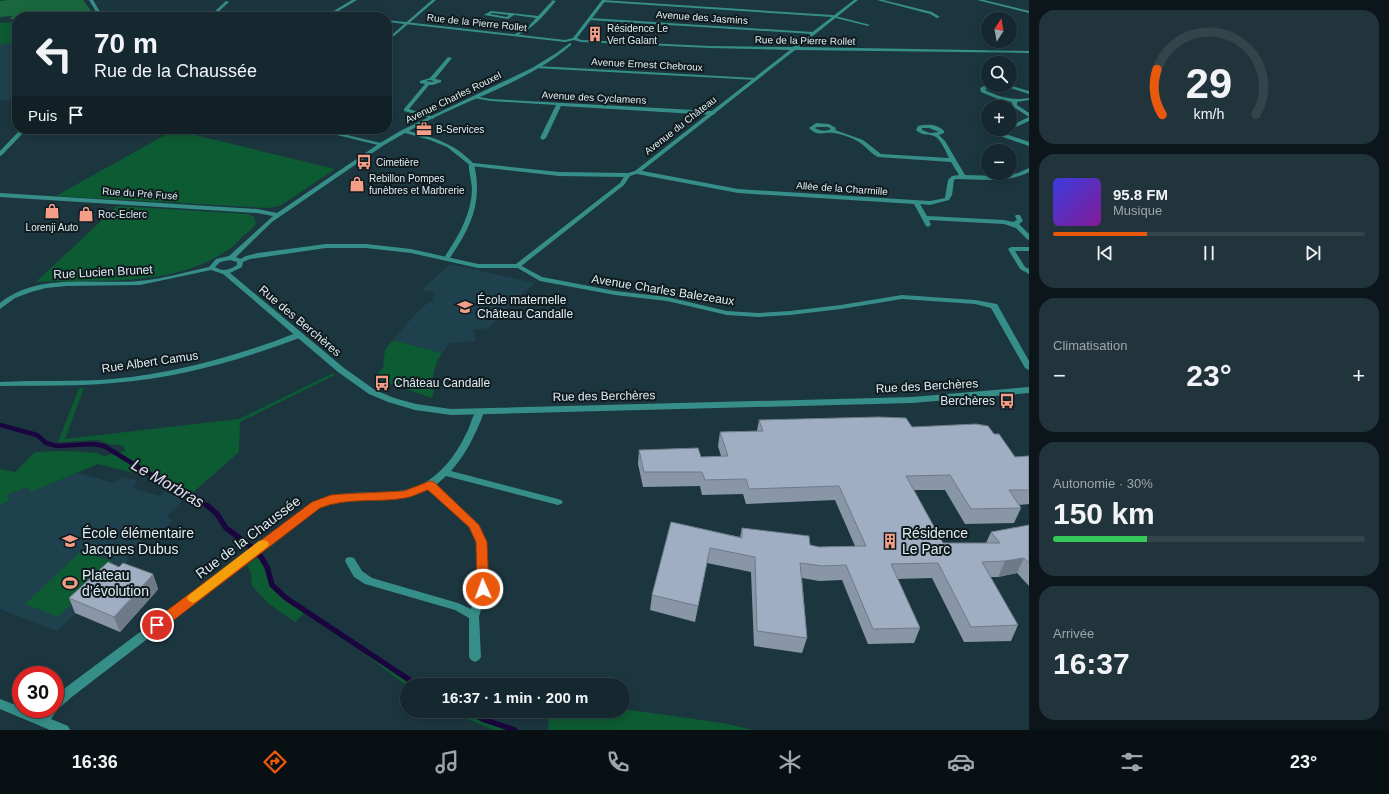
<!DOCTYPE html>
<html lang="fr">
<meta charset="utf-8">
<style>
body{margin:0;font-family:Arial,sans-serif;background:#22343b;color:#f1f3f6;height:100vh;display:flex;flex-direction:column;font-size:15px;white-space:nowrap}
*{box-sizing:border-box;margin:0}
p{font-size:13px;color:#9da6aa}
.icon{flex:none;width:22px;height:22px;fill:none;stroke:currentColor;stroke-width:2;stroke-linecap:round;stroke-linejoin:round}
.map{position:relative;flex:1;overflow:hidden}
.sheet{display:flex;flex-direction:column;gap:10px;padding:10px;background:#0c161a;width:360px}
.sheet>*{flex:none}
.banner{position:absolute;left:12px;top:12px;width:380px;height:122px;border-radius:16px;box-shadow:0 2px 10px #0003,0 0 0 1px #34444b;background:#15282f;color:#f1f3f6;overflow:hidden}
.needle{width:26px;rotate:11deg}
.controls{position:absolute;left:981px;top:12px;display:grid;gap:8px}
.controls a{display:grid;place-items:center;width:36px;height:36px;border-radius:50%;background:#15282f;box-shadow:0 2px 10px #0003,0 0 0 1px #34444b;font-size:20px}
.speed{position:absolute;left:12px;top:666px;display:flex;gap:8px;font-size:20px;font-weight:700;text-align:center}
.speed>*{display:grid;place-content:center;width:52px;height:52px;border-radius:50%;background:#15282f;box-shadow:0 2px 10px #0003,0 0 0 1px #34444b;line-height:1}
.speed .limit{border:6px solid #d22;background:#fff;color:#111}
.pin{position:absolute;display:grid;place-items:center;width:34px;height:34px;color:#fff;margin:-17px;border:2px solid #fff;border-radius:50%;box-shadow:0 1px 4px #0007}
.me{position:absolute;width:44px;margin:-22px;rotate:358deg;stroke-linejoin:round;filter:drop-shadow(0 0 3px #0008)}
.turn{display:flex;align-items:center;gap:14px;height:84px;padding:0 16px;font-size:18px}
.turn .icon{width:52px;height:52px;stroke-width:2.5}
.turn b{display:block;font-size:28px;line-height:34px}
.then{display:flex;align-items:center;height:38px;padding:0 16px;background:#0003;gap:8px;font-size:15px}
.big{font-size:30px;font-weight:700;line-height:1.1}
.sheet .tile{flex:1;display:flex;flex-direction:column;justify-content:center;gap:6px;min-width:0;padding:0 14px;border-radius:16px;background:#22343b}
.sheet .dial{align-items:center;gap:0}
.dial svg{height:104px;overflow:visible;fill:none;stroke:#34444b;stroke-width:7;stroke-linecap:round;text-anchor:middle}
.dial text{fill:#f1f3f6;stroke:none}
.song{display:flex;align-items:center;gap:12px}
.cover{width:48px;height:48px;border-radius:6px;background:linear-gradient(135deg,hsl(240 70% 55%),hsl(290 70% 35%))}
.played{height:4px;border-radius:2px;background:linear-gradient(90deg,#ea580c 30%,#34444b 30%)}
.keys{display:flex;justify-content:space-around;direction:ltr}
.heat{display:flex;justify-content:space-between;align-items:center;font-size:22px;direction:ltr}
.charge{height:6px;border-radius:3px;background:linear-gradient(90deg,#34c759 30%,#34444b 0)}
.trip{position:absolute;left:400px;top:678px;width:230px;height:40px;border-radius:20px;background:#15282f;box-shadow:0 2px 10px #0003,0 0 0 1px #34444b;font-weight:700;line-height:40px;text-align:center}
.menu{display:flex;height:64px;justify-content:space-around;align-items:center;background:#081013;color:#9da6aa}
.menu .icon{width:28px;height:28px}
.menu .selected{color:#ea580c}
.menu b{font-size:18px;color:#f1f3f6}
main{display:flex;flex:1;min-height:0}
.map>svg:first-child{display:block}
</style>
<main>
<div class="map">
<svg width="1029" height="730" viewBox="0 0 1029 730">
<rect width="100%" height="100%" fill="#1c363f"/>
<g fill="#1f414d">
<rect x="0" y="44" width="17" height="56"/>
<polygon points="450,264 535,283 498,315 500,316 489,328 473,330 476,341 450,343 442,353 393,340 418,311 429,302 432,303 433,297 436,293 422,290"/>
<polygon points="77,473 114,483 121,477 138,481 132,488 160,496 165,491 183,500 166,517 173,520 165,528 154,528 128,555 127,562 114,577 57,631 0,609 0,505 9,501 7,495 28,487 31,492"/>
</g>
<g fill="#0d5b32">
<polygon points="17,22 17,43 0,44 0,23"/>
<polygon points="174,130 335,169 280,206 267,208 56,196"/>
<path d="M117,206L248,214L254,217L256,223C253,229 248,232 244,235C240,239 236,245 229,249C175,288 99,279 36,282Z"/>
<path d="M393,340L442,353C436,362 433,371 433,382C433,388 435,392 432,398L374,378L383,368L385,350Z"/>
<polygon points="333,373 335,375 240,422 239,452 190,495 168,485 145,471 134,473 98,464 31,492 28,487 7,495 9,501 0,505 0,469 15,472 35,452 66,451 97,453 104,456 125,451 124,447 120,445 110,444 98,440 58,442 79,388 84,388 65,439 239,419"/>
<polygon points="82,550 113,562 58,617 25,604"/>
<polygon points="259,556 267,567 272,585 286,598 342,634 391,669 417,685 407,686 358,649 304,613 295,622 269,604 252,586 251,573 247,565"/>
<polygon points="623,709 723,723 753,730 548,730 549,711 623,711"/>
<polygon points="448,711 467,711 485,720 517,730 494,730"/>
</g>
<polygon fill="#1b673d" points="8,0 83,0 95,16 17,17 17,19 10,19 12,16 0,17 0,1"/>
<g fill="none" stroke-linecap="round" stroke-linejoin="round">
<polyline stroke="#1b053f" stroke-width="4.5" points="0,425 37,435 46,443 57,446 93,444 104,446 168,485 190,495 209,507"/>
<g stroke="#1b053f" stroke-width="5.5">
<polyline points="208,506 217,514 226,528 249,545 261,557 267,567 272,585 286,598 417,685"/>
<polyline points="467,711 485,720 515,730"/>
</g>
<g fill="#368e88" fill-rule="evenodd">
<polygon points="352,0 357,0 330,16 327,15"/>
<polygon points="432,0 436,0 387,42 387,39"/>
<path d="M551,0L556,1C544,15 533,29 516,36L515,34L529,26L536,18L514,15L508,19L484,15L491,11L538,16L552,1ZM492,13L509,15L507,17L490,14Z"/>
<polygon points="602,0 832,15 870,25 868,26 832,17 603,2"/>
<polygon points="877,0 883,0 932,12 940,17 937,18 930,14"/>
<polygon points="977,0 984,0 1029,11 1029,13"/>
<polygon points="226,1 229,2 216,14 214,14 214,12"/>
<polygon points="590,18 813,32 815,33 813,34 589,20"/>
<path d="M448,57L452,58L435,79L441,80V82L433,85H429L409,109L434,117V119L404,111V109L425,84L420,83V81L430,78ZM429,80L434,81L432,82L426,81Z"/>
<polygon points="537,66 756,78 758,79 756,80 535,68 535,67"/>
<path d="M988,84V85H991L985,90C999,97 1014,101 1029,98V100L1017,102V105L1029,113V117L1012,106V102L998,99L981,92L980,88Z"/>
<polygon points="1001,85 1008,85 1029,91 1029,94"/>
<polygon points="473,96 491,99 713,111 716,113 713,115 561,106 546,138 543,140 540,138 556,105 491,101 473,98"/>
<polygon points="1029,117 1029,121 1003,133 1029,142 1029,146 1000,136 997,133 1003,129 1010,129 1010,126"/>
<path d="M816,123L829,124L836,128L835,130L863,140L881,154L949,158C946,152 941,139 934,136C928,133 924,137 916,130L918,126C927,124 937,124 944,131V133L939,135L945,141L965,175L1002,176L1018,173L1029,168V172C1006,184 981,179 956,179L954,180L952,195L949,200L930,205L920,204L927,216L1004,220L1013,222L1017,220L1015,216L1016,215H1020L1023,221L1019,224L1029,234V240L1027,239L1016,228L1004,224L929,220L931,225L928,227L926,226L914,204L738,193L637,174L634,172L637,170L738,189L930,201L945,198L948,180L952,176L959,175L951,162L878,157C872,154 868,149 863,145C856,139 843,134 833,133C824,132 818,137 809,128ZM817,127H828L831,129C825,132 820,131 815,128ZM922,128H929L939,132L930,133L922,130Z"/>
<polygon points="312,129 322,129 385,144 382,146"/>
<path d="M469,163L474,164C483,202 471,228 449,259L447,260L444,258C457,238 471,216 472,190C472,181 468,171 469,163Z"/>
<polygon points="1011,247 1029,247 1029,251 1015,251 1025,267 1029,269 1029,274 1020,269 1008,249"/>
<polygon points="518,264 542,277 615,291 667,297 727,311 758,313 790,311 841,305 902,295 975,300 997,304 1029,361 1029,370 1025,368 991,308 975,304 902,299 841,309 790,315 758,317 727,315 667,301 615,295 540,281 516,267 515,266"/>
<path d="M296,333H299L303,335L302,337C241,360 178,378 113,383C75,387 38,385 0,386V382C38,380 75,382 113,379C177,373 237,356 296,333Z"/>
<path d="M480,409L484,412C476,434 466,454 451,471L558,499L561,500L563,502L561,504L558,505L446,476L436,485L476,522L486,542L488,589L479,616L481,657L479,660L475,662L471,660L469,657V618L455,610L365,584L354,577L345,561L346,558L350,557L354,558L362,571L372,578L458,603L471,609L478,589L476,542L469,527L428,489C395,508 354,493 319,507L73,696L57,710L51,719L68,726L70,730H50L0,709V699L21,707V709H26L39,714L44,709H55V698L65,688L313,503C325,497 338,494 351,493C378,491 406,496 429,480C447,468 459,449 468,430C471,424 473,411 480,409Z"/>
</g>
<g fill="#368e88" fill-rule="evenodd">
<path d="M89,0H93L102,15C184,12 267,11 349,16L351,17L183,14L99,17Z"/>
<path d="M602,0H606L577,38L581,40L710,46L793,47L854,0H858L799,47L1029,51V53L795,50L639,173L630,176L624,185L520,267L518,268H478L411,253L366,248H326L250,259L243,262L242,267L230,273L344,368L375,390L394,398L416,404L451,409L912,397L1029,387V393L912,403L451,415L415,410L388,402L369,394L338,372L223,274L211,270L140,285L66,286L46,288L31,292L15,298L0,309V303C39,272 93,285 139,281C163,279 186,272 209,267L216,259L229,256L273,216L257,213L0,197V193L257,209L277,213L380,143L402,130L532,68L555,54L570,43H571V45C525,85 461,100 409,131C433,137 455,144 473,163L559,172L628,173L635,171L790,50L710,48L581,42L574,40L565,42L387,22V20L565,40L573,38ZM405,133L430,140L447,147L471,166L559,176L624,177L620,183L516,264H478L411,249L366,244H326L258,253L246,256L240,259L236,257L272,222L384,145ZM230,260L237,262V265C230,270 223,272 215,267L220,262Z"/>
<polygon points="21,129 27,129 2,155 0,156 0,151"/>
</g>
</g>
<g fill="#8996a8">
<polygon points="759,420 912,427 994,434 1015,457 1029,456 1029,504 1019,505 1021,508 1014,523 965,524 945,490 914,490 943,543 986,543 991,532 1029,525 1029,586 1017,573 998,577 990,577 1018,625 1011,641 964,642 932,578 897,579 920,628 914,643 868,644 842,580 819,581 802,578 807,638 802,653 754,646 751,572 707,563 695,622 650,610 652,595 671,522 740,537 742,528 810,545 819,547 855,546 835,500 746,504 743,494 702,495 700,486 643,487 638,464 639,450 701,457 721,456 718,446 720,432 757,431"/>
<polygon points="119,567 153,574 158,589 154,594 120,632 75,613 69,598"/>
</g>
<g fill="#6f7a88">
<polygon points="710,548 707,563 695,622 698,606"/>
<polygon points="1024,558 1017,573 998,577 1005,561"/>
<polygon points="153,574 158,589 154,594 120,632 114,617"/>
</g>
<g fill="#9faec3" stroke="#6f7a88">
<polygon points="878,417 906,418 912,427 976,424 988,426 994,434 999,434 1015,457 1029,456 1029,490 1009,490 1021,508 971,509 950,475 906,476 943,543 1000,543 991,532 1029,525 1029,563 1024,558 1005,561 982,562 1018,625 971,627 938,563 891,564 920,628 873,629 846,565 823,566 800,563 807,638 757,631 755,557 710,548 698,606 652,595 671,522 742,538 742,528 809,536 810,545 819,547 866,546 839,486 749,489 746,479 705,480 702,472 644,472 639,450 698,448 701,457 728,456 720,432 763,431 759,420"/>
<polygon points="108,562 119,567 123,563 153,574 149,579 114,617 69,598"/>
</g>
<path fill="#ea580c" stroke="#983908" d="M430,481L434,482L479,525L487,542L489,589L488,593L483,594L479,593L477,589L476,542L469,527L428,490C421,492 413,497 405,498C377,503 348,497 320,508L162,629L157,630L153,629L151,625L153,621L312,502L331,495L343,494L404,491Z"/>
<polygon fill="#f59e0b" points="263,540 267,541 269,544 267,547 197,601 193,603 189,601 187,598 189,595 259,541"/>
<defs>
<g id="building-bare" transform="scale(1.2)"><path d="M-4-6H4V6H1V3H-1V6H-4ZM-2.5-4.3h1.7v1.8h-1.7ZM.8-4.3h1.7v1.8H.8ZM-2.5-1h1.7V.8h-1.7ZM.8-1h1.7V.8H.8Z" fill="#f49e87" stroke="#101b1f" stroke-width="2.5" paint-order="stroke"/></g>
<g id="office-bare" transform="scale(1.2)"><path d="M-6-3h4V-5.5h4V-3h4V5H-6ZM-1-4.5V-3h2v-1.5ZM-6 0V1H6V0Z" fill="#f49e87" stroke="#101b1f" stroke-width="2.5" paint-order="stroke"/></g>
<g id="bus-bare" transform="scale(1.2)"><path d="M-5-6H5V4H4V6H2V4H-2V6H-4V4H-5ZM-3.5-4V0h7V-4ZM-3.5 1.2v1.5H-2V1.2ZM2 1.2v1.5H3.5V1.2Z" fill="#f49e87" stroke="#101b1f" stroke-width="2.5" paint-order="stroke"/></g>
<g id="shop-bare" transform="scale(1.2)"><path d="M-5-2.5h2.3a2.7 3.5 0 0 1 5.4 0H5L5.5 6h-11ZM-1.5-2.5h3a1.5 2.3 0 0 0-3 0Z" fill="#f49e87" stroke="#101b1f" stroke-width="2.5" paint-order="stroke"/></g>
<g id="school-bare" transform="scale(1.2)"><path d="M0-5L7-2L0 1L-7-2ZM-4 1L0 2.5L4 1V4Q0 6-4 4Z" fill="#f49e87" stroke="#101b1f" stroke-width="2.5" paint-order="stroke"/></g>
<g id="stadium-bare" transform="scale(1.2)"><path d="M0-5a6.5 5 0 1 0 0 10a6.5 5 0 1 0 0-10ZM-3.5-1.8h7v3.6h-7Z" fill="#f49e87" stroke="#101b1f" stroke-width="2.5" paint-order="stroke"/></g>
</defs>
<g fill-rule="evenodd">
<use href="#building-bare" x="595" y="34"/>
<use href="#office-bare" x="424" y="129"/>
<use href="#bus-bare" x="364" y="162"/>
<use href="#shop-bare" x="357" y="184"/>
<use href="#shop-bare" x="52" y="211"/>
<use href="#shop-bare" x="86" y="214"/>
<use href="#school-bare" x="465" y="307"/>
<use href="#bus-bare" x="382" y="383"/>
<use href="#bus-bare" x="1007" y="401"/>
<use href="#school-bare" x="70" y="541"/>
<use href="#building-bare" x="890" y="541"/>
<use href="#stadium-bare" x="70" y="583"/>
</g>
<g text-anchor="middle" stroke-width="4" stroke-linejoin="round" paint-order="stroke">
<g font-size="10" fill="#deedf2" stroke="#101b1f">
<text transform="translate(702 17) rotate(4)" y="4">Avenue des Jasmins</text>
<text transform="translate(477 22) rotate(6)" y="4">Rue de la Pierre Rollet</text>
<text transform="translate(805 40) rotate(1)" y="4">Rue de la Pierre Rollet</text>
<text transform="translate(647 64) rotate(3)" y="4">Avenue Ernest Chebroux</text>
<text transform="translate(453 97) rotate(-26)" y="4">Avenue Charles Rouxel</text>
<text transform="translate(594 97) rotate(3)" y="4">Avenue des Cyclamens</text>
<text transform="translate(680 125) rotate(-38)" y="4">Avenue du Château</text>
<text transform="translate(842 188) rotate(4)" y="4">Allée de la Charmille</text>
<text transform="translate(140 193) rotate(4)" y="4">Rue du Pré Fusé</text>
</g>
<g font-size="10" fill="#deedf2" stroke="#101b1f" text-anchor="start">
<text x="607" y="32">Résidence Le<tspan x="607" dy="12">Vert Galant</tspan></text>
<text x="436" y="133">B-Services</text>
<text x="376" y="166">Cimetière</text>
<text x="369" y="182">Rebillon Pompes<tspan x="369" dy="12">funèbres et Marbrerie</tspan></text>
<text x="98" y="218">Roc-Eclerc</text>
<text x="52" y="231" text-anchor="middle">Lorenji Auto</text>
</g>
<g font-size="12" fill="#deedf2" stroke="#101b1f">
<text transform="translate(103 272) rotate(-3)" y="4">Rue Lucien Brunet</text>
<text transform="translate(663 290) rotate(9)" y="4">Avenue Charles Balezeaux</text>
<text transform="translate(300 321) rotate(40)" y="4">Rue des Berchères</text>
<text transform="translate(150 362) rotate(-8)" y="4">Rue Albert Camus</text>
<text transform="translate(927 386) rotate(-3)" y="4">Rue des Berchères</text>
<text transform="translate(604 396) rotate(-1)" y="4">Rue des Berchères</text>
</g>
<g font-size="12" fill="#deedf2" stroke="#101b1f" text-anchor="start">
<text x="477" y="304">École maternelle<tspan x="477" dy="14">Château Candalle</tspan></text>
<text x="394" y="387">Château Candalle</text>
<text x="995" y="405" text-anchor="end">Berchères</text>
</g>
<g font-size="14" fill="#deedf2" stroke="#101b1f" text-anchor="start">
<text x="82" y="538">École élémentaire<tspan x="82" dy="16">Jacques Dubus</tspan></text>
<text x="902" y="538">Résidence<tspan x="902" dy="16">Le Parc</tspan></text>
<text x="82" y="580">Plateau<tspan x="82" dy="16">d’évolution</tspan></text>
</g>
<g font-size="14" fill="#deedf2" stroke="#101b1f">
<text transform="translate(248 537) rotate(-37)" y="5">Rue de la Chaussée</text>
</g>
<g font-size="16" font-style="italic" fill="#e3dff6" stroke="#101b1f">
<text transform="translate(168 483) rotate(30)" y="6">Le Morbras</text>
</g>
</g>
</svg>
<div class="controls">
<a><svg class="needle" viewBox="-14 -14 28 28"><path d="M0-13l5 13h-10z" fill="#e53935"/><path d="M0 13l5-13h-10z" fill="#9da6aa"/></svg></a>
<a><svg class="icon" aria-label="search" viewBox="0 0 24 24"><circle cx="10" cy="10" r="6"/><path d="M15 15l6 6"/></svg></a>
<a>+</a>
<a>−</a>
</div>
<div class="speed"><div class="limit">30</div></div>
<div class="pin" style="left:157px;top:625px;background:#d93025"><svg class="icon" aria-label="arrive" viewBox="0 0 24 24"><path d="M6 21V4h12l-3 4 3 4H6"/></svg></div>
<svg class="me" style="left:483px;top:589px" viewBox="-20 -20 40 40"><circle r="17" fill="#ea580c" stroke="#fff" stroke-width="3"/><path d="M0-11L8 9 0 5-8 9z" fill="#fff"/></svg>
<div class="trip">16:37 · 1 min · 200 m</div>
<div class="banner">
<div class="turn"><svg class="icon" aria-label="left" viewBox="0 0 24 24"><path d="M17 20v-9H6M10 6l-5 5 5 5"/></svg><div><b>70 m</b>Rue de la Chaussée</div></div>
<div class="then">Puis<svg class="icon" aria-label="arrive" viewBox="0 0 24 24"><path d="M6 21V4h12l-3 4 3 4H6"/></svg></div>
</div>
</div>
<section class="sheet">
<div class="tile dial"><svg viewBox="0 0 100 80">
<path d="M14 69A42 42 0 1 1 86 69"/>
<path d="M14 69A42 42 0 0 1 10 34" stroke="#ea580c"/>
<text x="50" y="56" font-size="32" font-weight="700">29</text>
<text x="50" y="72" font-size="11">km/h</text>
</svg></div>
<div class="tile">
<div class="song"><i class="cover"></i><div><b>95.8 FM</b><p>Musique</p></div></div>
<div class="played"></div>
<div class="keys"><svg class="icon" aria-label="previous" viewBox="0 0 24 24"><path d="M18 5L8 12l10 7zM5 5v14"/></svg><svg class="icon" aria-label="pause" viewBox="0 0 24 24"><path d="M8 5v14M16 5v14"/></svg><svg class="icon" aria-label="next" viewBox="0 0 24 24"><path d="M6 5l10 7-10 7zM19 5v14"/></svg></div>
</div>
<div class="tile"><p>Climatisation</p>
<div class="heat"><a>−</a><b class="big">23°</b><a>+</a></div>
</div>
<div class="tile"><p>Autonomie · 30%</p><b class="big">150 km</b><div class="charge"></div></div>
<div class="tile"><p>Arrivée</p><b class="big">16:37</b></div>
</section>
</main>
<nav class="menu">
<b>16:36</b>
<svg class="icon selected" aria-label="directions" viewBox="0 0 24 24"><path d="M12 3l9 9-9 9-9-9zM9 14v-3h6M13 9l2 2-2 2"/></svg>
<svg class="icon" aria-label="music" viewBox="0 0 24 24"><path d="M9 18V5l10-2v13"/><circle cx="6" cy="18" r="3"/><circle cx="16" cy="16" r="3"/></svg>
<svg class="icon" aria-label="phone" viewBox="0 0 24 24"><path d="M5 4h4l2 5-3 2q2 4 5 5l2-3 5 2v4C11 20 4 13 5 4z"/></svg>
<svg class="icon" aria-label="climate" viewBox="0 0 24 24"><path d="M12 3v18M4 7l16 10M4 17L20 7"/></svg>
<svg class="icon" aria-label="car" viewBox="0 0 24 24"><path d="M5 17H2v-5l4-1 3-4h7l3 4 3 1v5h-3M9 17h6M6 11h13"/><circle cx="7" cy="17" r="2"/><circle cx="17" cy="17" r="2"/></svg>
<svg class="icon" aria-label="filters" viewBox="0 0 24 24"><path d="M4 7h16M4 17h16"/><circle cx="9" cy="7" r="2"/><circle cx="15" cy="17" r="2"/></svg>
<b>23°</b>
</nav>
